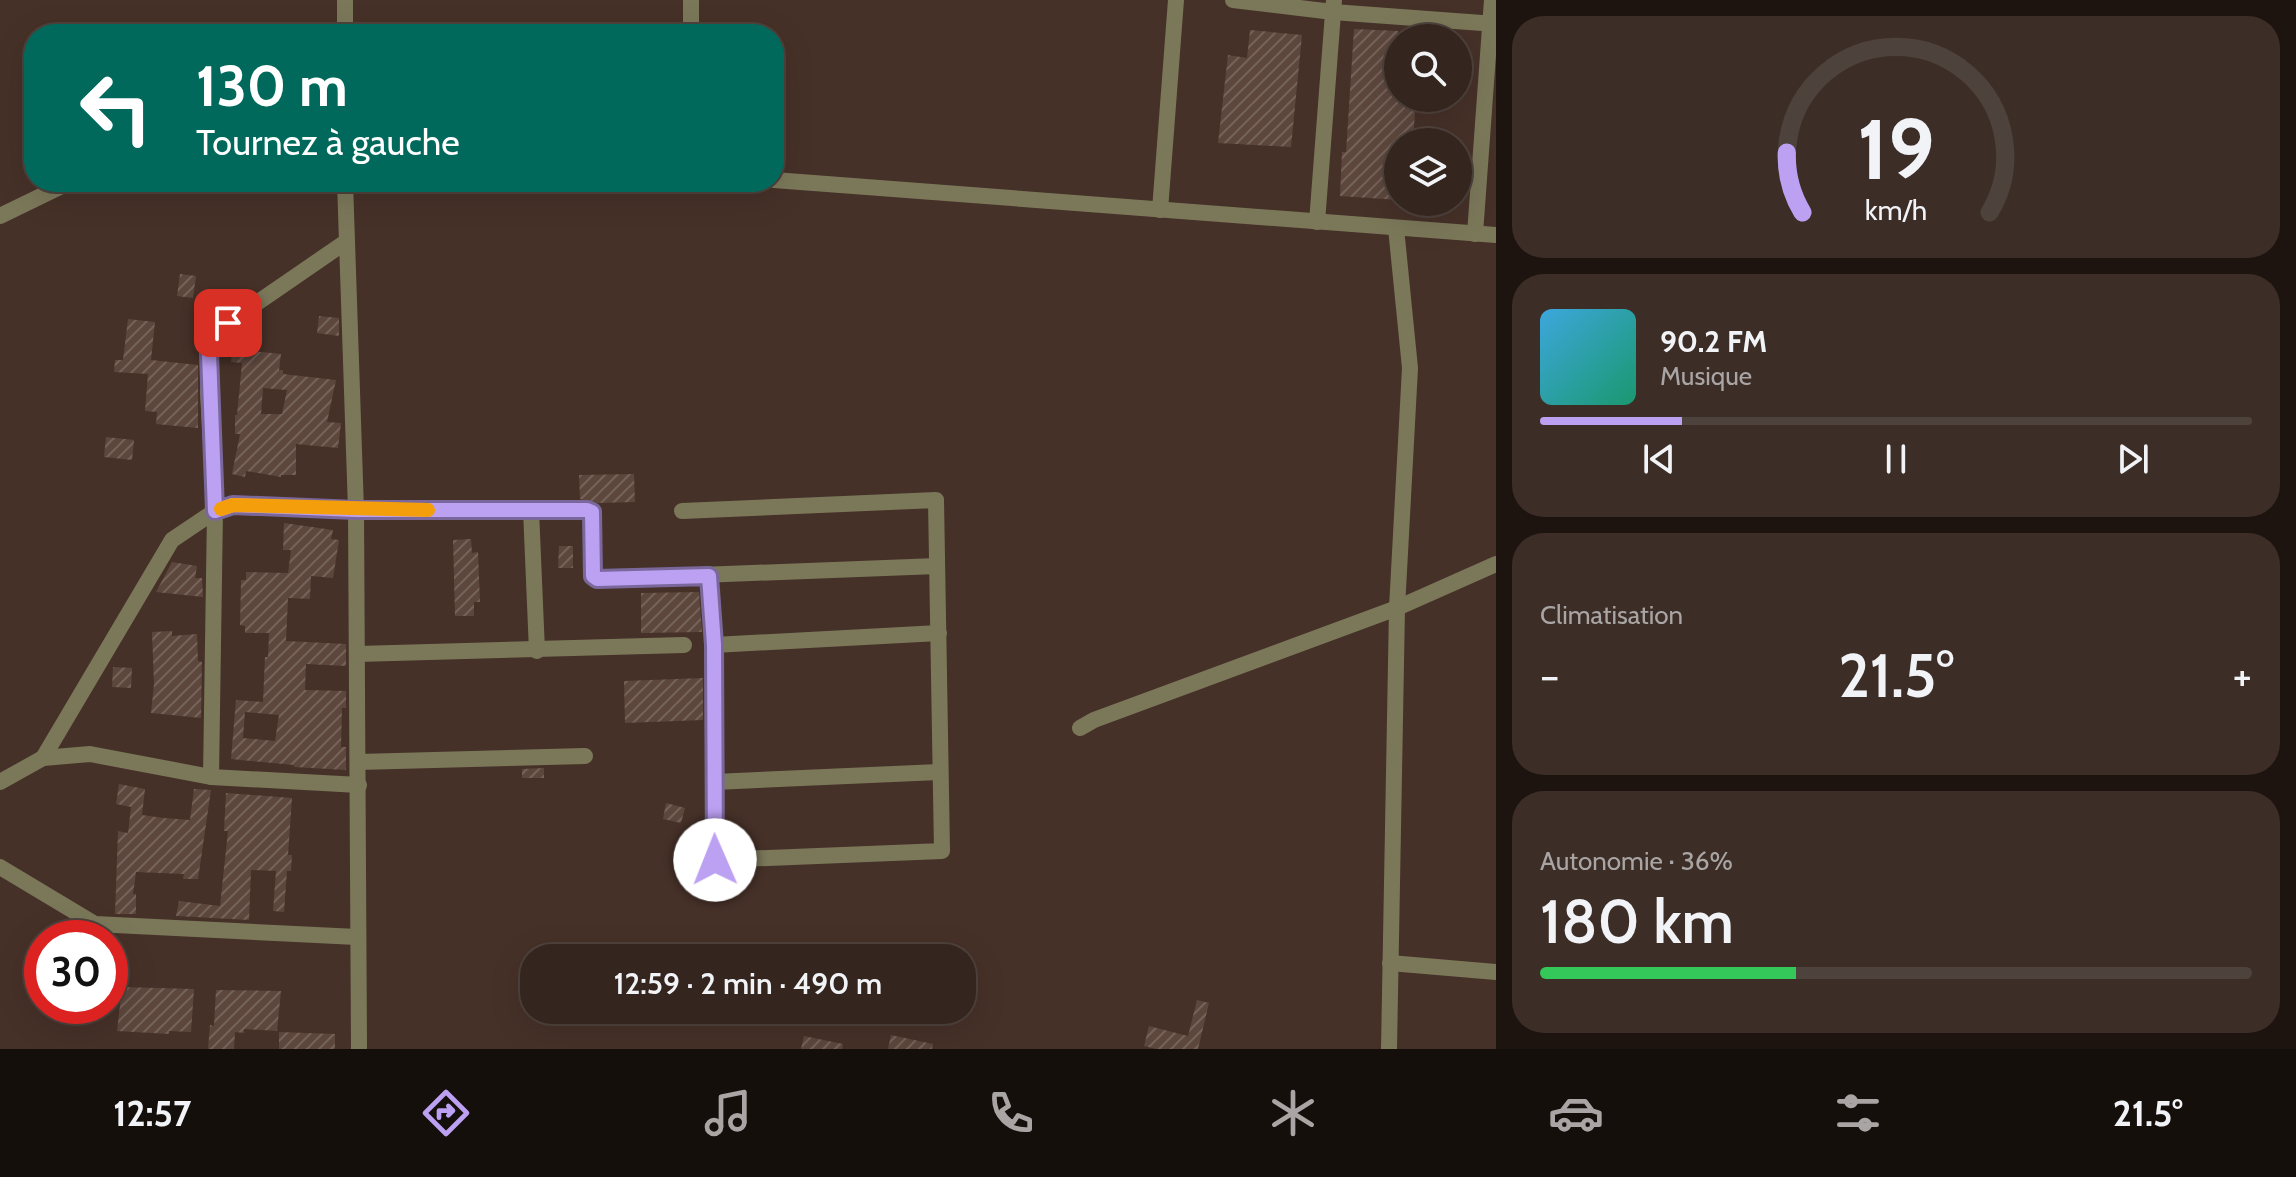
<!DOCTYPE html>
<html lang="fr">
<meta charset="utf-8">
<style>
body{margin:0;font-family:Cabin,sans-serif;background:#3c2d27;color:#f1f3f6;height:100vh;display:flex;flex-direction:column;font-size:30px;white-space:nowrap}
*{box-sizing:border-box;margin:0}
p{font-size:26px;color:#a9a5a4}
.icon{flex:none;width:44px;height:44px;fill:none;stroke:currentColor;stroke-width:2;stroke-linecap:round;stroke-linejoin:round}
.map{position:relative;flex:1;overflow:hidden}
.side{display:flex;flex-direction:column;gap:16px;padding:16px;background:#1d1410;width:800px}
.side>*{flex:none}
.top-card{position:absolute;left:24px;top:24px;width:760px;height:168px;border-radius:32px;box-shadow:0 8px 32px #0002,0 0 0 2px #4e423c;background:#00695c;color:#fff;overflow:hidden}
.tools{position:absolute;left:1384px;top:24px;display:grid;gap:16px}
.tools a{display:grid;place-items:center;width:88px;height:88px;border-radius:50%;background:#34251e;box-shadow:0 8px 32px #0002,0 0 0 2px #4e423c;font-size:40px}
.speed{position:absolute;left:24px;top:920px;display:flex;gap:16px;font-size:40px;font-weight:700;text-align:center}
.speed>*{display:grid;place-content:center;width:104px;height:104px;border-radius:50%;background:#34251e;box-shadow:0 8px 32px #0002,0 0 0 2px #4e423c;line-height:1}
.speed .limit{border:12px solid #d22;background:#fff;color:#111}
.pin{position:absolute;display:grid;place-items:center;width:68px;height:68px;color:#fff;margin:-34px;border-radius:16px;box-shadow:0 4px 12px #0006}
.me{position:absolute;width:88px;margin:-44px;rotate:359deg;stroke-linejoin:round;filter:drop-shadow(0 0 6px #0008)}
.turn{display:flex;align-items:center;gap:28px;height:168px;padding:0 40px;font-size:36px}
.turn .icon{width:104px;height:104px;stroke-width:2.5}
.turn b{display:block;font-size:56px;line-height:68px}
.big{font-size:60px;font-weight:600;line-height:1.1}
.side .widget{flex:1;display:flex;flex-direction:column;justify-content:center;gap:12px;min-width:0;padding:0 28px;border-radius:32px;background:#3c2d27}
.side .dial{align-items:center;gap:0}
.dial svg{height:208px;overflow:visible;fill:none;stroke:#4e423c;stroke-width:7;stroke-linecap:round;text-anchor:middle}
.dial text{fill:#f1f3f6;stroke:none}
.song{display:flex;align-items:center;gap:24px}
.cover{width:96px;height:96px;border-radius:12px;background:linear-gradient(135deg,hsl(200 70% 55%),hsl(160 70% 35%))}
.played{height:8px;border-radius:4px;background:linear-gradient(90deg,#bca0f2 20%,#4e423c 20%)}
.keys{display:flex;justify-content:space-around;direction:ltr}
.heat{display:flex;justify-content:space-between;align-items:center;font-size:44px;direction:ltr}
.charge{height:12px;border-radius:6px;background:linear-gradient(90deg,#34c759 36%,#4e423c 0)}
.trip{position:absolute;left:520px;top:944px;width:456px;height:80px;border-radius:32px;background:#34251e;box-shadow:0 8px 32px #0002,0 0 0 2px #4e423c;font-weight:600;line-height:80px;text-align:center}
.dock{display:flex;height:128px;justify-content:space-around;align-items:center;background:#150f0c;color:#a9a5a4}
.dock .icon{width:56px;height:56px}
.dock .current{color:#bca0f2}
.dock b{font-size:36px;color:#f1f3f6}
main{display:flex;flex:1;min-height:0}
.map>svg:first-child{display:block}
</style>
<main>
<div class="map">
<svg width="1496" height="1049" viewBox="0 0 1496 1049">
<defs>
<pattern id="building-hatch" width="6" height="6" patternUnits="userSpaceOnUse" patternTransform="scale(2)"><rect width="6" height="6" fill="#5d473d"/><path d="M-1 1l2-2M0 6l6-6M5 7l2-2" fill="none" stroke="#756259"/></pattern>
</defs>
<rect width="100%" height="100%" fill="#463128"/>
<g fill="url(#building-hatch)" fill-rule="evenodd">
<polygon points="1354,29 1398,31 1398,98 1416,98 1413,142 1398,142 1398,200 1340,196 1342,152 1346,152"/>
<polygon points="1250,30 1302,35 1291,147 1218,143 1228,55 1247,58"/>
<polygon points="180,274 196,276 193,298 177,296"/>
<polygon points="319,316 339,318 339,336 317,333"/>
<polygon points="128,319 155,322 151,360 198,365 198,428 156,424 157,412 145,411 148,374 114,372 115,360 123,360"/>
<path d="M233,349L281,354L279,370H283V374L336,380L327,422L341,423L338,448L296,444V475H281V477L246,471L245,477L232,474L240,434H235V415H237L242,363L231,362ZM263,388L287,390L282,414H261Z"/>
<polygon points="106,437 134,440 132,460 104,457"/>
<polygon points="634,474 635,502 597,503 580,499 579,475"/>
<path d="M284,523L333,530L331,539L339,540L333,578L311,576L310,599L288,598L286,641L346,644V666L306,664L305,690L346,691V708H342L341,747H346V770L294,767V765L231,759L236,700L263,702L265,657H268L269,633H245V626L240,625L241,580H246V572L288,573L291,550H283ZM245,712L279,715L275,741L243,738Z"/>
<polygon points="471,539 472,553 478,552 480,602 474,602 474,616 455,616 453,540"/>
<polygon points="559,546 573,546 573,568 558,568"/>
<polygon points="172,562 197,566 195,578 202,578 203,597 156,592"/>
<polygon points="699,592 702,632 641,633 641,593"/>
<polygon points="172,631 172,636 197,634 198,661 202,662 201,718 151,713 154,684 152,632"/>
<polygon points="113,667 132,668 131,688 112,687"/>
<polygon points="703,678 703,720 625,723 624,681"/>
<polygon points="544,768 544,778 522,778 522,769"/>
<polygon points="119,784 145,789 142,815 164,818 190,820 194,789 211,790 198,879 183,879 184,874 136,872 133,894 136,894 136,914 115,914 118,831 128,833 131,807 116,804"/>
<polygon points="226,793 292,798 288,855 292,855 291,871 287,871 284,912 273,911 276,871 251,870 249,920 176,916 179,901 220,906 228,831 224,831"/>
<polygon points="666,803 685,808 681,823 663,819"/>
<polygon points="122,987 194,989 191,1032 169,1031 169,1034 117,1031"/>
<polygon points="216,990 281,991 277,1031 244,1029 244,1033 235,1032 234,1049 208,1049 210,1025 214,1026"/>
<polygon points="1197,1000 1209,1003 1198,1049 1156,1049 1144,1046 1149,1026 1188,1036"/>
<polygon points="279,1032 335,1034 335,1049 279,1049"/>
<polygon points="891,1035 933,1044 932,1049 888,1049"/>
<polygon points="804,1036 843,1044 842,1049 801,1049"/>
</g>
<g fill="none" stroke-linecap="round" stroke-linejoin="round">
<g stroke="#7b785a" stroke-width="16">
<polyline points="1233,0 1333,12 1496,24"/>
<polyline points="345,34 345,0"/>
<polyline points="691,34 691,0"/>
<polyline points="774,180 1496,235"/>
<polyline points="345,182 356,510 359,1049"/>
<polyline points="1160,210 1176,0"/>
<polyline points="0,216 70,182"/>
<polyline points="1317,222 1334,0"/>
<polyline points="1475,234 1492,0"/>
<polyline points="531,510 537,651"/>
<polyline points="682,511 936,500 942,851 715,860 714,645 709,576"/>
<polyline points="714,645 939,633"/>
<polyline points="357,654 684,645"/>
<polyline points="1080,728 1094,720 1397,608 1496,564"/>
<polyline points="43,758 172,540 215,511 233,505 356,510 587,510 592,512 593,576 597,579 937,566"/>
<polyline points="358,762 585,756"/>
<polyline points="211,777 215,511 208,393 209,354 228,323 347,241"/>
<polyline points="0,782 43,758 90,754 211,777 359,785"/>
<polyline points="714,782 939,772"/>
<polyline points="0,867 95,924 357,937"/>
<polyline points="1390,963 1496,972"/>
<polyline points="1389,1049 1397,608 1410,368 1396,228"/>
</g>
</g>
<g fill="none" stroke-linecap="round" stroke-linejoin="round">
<g stroke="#7a689d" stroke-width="20">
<polyline id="route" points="228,323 209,354 215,511 233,505 356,510 587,510 592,512 593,576 597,579 709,576 714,645 715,860"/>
</g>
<use href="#route" stroke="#bca0f2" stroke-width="14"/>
<polyline stroke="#f59e0b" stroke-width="14" points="221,509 233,505 428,510"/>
</g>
</svg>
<div class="tools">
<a><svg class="icon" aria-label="search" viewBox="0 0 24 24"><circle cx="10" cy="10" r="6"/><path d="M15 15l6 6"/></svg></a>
<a><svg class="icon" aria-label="layers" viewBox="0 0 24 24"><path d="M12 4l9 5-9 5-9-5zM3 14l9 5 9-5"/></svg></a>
</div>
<div class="speed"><div class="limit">30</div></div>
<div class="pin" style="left:228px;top:323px;background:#d93025"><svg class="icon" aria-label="arrive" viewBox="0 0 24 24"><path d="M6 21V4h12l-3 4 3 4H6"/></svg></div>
<svg class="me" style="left:715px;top:860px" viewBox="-20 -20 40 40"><circle r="19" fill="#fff"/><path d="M0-13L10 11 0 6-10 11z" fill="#bca0f2"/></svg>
<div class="trip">12:59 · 2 min · 490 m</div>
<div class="top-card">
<div class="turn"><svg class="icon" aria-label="left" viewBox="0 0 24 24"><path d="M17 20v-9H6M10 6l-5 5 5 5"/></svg><div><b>130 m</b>Tournez à gauche</div></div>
</div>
</div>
<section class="side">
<div class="widget dial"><svg viewBox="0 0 100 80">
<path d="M14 69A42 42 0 1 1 86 69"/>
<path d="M14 69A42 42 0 0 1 8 46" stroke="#bca0f2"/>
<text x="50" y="56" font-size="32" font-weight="700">19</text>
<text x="50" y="72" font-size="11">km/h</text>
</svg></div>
<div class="widget">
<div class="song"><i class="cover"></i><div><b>90.2 FM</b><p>Musique</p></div></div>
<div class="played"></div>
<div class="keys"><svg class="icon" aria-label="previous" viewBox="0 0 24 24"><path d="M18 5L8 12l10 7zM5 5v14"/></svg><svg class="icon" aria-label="pause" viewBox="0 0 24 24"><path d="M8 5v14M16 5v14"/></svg><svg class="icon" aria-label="next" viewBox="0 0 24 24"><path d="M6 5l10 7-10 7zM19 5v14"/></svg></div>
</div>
<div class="widget"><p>Climatisation</p>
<div class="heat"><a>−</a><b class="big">21.5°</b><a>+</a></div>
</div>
<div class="widget"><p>Autonomie · 36%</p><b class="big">180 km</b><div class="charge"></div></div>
</section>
</main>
<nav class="dock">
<b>12:57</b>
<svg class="icon current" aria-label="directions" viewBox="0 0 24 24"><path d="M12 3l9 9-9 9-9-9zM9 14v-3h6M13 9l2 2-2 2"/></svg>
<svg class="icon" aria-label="music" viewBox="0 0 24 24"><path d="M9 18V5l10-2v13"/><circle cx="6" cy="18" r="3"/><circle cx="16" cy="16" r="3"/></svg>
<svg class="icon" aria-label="phone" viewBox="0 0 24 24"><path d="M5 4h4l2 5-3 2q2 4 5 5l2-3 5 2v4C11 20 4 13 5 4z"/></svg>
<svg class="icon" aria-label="climate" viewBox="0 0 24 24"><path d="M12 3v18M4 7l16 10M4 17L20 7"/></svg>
<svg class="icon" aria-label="car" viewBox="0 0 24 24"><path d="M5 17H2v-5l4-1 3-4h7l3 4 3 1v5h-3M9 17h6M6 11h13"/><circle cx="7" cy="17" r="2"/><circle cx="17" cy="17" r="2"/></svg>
<svg class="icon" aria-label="filters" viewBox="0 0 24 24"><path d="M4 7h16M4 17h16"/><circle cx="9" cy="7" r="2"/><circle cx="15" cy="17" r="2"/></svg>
<b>21.5°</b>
</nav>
